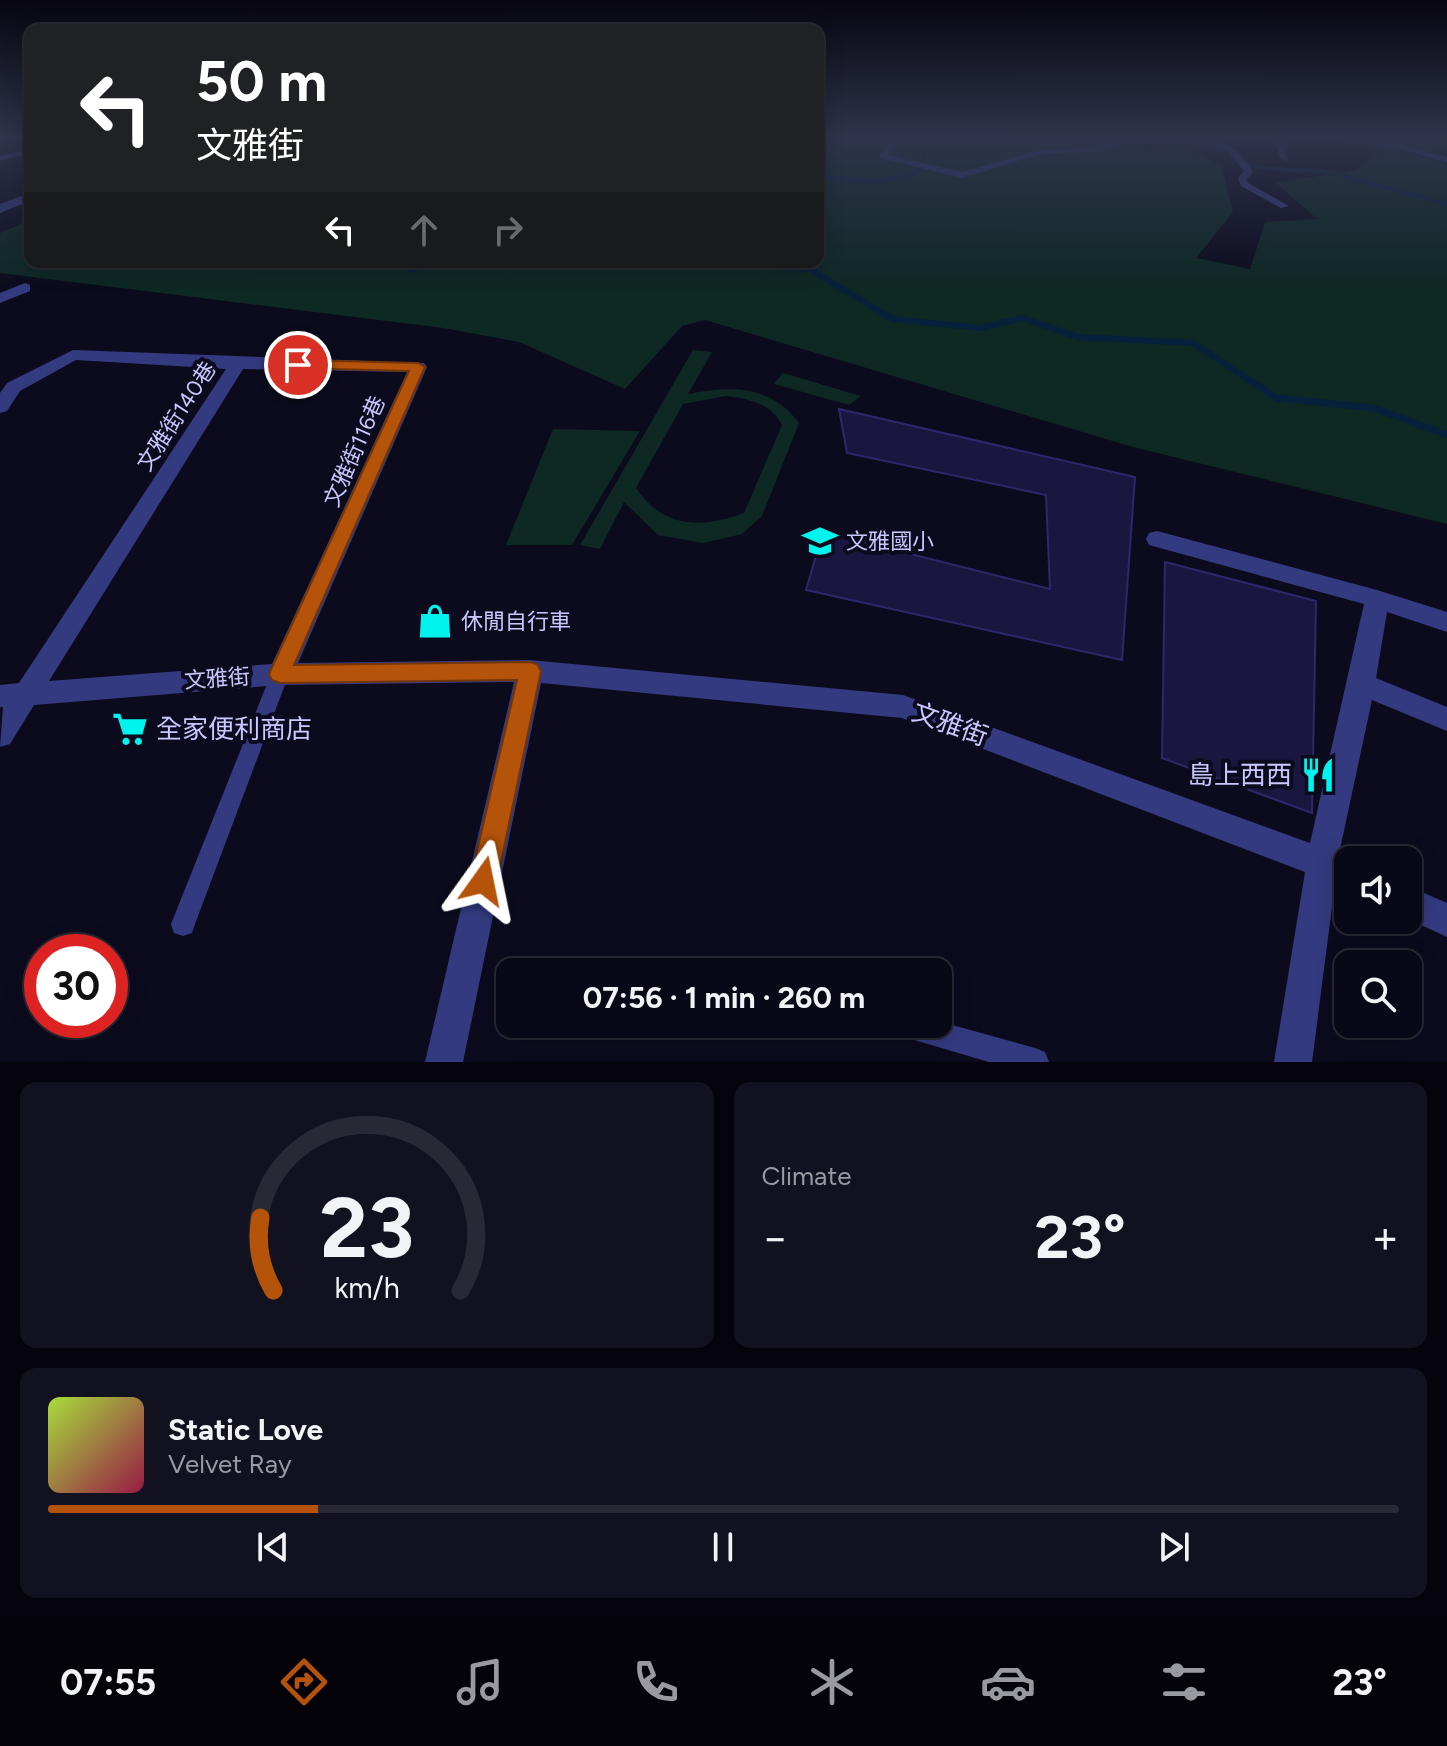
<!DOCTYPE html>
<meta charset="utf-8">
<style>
body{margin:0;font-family:Figtree,"Noto Sans TC",sans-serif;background:#12111f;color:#f1f3f6;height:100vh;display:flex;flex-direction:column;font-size:30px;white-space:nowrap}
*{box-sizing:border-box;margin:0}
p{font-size:26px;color:#999aa1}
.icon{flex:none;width:44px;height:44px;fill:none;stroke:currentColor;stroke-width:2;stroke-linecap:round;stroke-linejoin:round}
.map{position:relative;height:1062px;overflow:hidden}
.panel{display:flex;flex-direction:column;gap:20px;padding:20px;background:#05040c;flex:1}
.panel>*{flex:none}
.guide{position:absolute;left:24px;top:24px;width:800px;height:244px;border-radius:16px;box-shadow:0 4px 20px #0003,0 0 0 2px #292935;background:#202124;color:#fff;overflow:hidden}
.tools{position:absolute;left:1334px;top:846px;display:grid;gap:16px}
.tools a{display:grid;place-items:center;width:88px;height:88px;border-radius:16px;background:#090816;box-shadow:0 4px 20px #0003,0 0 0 2px #292935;font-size:40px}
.speed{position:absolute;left:24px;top:934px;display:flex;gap:16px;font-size:40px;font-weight:700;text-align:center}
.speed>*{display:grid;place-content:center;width:104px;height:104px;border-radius:50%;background:#090816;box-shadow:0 4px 20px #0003,0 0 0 2px #292935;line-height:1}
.speed .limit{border:12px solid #d22;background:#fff;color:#111}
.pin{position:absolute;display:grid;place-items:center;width:68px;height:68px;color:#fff;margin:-34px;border:4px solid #fff;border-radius:50%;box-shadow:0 2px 8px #0007}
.me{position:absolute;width:88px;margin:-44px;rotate:12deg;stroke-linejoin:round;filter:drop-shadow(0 0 6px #0008)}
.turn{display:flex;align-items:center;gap:28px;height:168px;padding:0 40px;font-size:36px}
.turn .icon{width:104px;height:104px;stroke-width:2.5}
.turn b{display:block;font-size:56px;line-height:68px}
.lanes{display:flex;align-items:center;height:76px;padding:0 40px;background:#0003;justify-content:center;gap:40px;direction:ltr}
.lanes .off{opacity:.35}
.big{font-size:60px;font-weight:700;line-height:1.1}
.panel .widget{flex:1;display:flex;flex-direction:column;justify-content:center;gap:12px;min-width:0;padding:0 28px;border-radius:16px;background:#12111f}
.panel .dial{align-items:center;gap:0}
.dial svg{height:208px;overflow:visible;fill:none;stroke:#292935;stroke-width:7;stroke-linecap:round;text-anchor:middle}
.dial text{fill:#f1f3f6;stroke:none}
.song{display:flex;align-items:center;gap:24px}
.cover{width:96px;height:96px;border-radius:12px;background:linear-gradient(135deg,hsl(80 70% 55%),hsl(340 70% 35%))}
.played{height:8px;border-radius:4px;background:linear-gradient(90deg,#b45309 20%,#292935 20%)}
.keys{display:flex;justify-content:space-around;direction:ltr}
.heat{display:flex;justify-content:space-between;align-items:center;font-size:44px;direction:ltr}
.panel .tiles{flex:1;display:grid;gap:20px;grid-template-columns:1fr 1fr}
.widget:last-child{grid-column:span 2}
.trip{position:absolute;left:496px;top:958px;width:456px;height:80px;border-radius:16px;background:#090816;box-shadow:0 4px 20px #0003,0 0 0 2px #292935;font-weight:700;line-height:80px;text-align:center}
.tabs{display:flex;height:128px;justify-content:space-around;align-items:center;background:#040309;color:#999aa1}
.tabs .icon{width:56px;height:56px}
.tabs .active{color:#b45309}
.tabs b{font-size:36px;color:#f1f3f6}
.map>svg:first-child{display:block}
</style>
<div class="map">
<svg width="1447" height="1062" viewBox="0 0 1447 1062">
<rect width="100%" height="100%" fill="#0c0b1e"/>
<g fill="#0e2824" fill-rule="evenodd">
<polygon points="818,137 1096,137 1146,150 1188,148 1222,167 1233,212 1196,258 1250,269 1265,222 1317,219 1276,183 1355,170 1379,151 1320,137 1447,137 1447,524 1133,447 705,320 682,326 625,389 519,342 443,328 0,273 0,233 30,220 30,262 818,262"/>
<path d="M693,350L712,352L688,394C731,386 770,384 799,423L762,516L742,534L703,543L658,535L624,502L600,549L580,545ZM726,396C749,399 771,403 782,425L744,513C701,529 663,528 636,488L683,404Z"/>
<polygon points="783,373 861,396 849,405 774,384"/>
<polygon points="553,429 640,431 572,545 506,545"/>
</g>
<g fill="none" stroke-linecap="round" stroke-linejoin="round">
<g stroke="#07203b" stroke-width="4">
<polyline points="1056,137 1089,144 1173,141 1227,150 1236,161 1261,168 1328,172 1447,204"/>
<polyline points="1348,137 1447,161"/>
<polyline points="818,176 871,182 913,175 925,156 928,139 933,137"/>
</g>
<g stroke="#07203b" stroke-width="6">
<polyline points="404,262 411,270 435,262"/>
<polyline points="684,262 809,269 893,319 981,328 1022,318 1078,337 1193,343 1249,380"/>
</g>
<polyline stroke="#07203b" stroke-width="7" points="1246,378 1277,398 1374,408 1447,435"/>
</g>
<g fill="#1a163f" stroke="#2d286c" stroke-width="2">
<polygon points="839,409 1135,477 1122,660 806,590 823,532 1050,589 1046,495 847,453"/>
<polygon points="1165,562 1316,601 1312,813 1162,758"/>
</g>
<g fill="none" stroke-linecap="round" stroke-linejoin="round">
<g fill="#343a7f" fill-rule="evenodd">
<path d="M896,137H904L888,155L962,172L1040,150L1100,147L1111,140L1110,137L1210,139C1231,144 1242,153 1253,172L1247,179L1248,183L1289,206L1281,208L1241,186L1238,178L1244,171L1232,155L1225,149L1210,144L1174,138L1117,143L1102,151L1041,154L962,178L880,158V154Z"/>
<polygon points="1272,137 1280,137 1288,161 1281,159"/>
<polygon points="1357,137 1370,137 1447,157 1447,162"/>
<polygon points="30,149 30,153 0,161 0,156"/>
<polygon points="280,666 287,668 289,674 195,924 192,933 183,936 174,933 171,924 271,674 273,668"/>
<polygon points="938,1021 1035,1048 1045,1052 1049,1062 989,1062 904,1037 895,1033 891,1024 938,1024"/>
</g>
<g fill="#343a7f" fill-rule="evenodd">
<polygon points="25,283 30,285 30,291 0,303 0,293"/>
<path d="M73,350L424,363L427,367L298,663L530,660L903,695L1310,843L1364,604L1149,545L1146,539L1149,533L1157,531L1377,590L1447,612V632L1387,612L1376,678L1447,707V731L1372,700L1339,854L1355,860H1348V889L1335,884L1312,1062H1274L1305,872L902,718L541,683L463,1062H425L514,682L280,685L34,705L10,744L0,747L3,707H0V685L19,683L226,369L76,360L20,391L7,411L0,413V393L7,383ZM243,369L407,372L272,664L49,681Z"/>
<polygon points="1408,886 1447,903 1447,937 1408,919"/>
</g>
<polygon fill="#343a7f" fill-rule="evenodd" points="30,193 30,201 0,213 0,204"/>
</g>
<linearGradient id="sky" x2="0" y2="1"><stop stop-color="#070610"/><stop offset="0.48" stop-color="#2e344c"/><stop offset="1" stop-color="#2e344c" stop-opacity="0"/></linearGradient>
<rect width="1447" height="286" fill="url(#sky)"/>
<polygon fill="#b45309" stroke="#753606" stroke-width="2" points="298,360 418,363 425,367 294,665 530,662 537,664 541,671 497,881 493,891 483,895 474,891 470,881 517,680 280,683 272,680 269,674 409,371 293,368 291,365"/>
<defs>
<g id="school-bare" transform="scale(2.76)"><path d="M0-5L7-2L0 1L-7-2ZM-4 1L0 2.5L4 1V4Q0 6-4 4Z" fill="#00f3ed" stroke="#0c0b1e" stroke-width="2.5" paint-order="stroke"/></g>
<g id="shop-bare" transform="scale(2.76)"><path d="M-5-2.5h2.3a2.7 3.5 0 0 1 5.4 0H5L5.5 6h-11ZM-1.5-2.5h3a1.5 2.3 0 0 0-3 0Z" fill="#00f3ed" stroke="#0c0b1e" stroke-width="2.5" paint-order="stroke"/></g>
<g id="supermarket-bare" transform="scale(2.76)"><path d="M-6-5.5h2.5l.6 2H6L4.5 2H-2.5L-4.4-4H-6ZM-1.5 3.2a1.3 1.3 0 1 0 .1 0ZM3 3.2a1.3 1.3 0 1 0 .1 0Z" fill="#00f3ed" stroke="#0c0b1e" stroke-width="2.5" paint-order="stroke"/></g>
<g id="restaurant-bare" transform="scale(2.76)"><path d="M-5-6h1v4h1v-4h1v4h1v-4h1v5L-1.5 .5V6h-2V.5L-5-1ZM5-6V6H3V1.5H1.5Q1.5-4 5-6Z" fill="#00f3ed" stroke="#0c0b1e" stroke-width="2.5" paint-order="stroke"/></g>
</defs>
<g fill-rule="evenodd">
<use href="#school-bare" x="820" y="541"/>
<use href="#shop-bare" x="435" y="621"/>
<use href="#supermarket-bare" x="130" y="729"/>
<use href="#restaurant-bare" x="1318" y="775"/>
</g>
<g text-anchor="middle" stroke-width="8" stroke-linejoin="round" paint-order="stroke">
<g font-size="22" fill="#c8c8ff" stroke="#0c0b1e">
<text transform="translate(176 416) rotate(-57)" y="8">文雅街140巷</text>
<text transform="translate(354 451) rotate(-66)" y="8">文雅街116巷</text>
<text transform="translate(217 678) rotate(-4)" y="8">文雅街</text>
</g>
<g font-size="22" fill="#c8c8ff" stroke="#0c0b1e" text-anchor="start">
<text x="846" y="549">文雅國小</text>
<text x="461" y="629">休閒自行車</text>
</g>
<g font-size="26" fill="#c8c8ff" stroke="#0c0b1e">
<text transform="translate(950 724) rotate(20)" y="9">文雅街</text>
</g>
<g font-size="26" fill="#c8c8ff" stroke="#0c0b1e" text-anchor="start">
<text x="156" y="738">全家便利商店</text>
<text x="1292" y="784" text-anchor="end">島上西西</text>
</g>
</g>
</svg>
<div class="tools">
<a><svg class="icon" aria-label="sound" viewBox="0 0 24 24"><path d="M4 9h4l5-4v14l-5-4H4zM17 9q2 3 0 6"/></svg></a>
<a><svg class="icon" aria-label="search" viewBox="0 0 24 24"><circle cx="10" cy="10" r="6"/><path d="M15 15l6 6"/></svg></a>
</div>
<div class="speed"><div class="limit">30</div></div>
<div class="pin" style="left:298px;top:365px;background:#d93025"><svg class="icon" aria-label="arrive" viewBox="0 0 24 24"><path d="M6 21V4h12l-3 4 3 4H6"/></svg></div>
<svg class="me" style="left:483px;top:881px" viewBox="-20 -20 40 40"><path d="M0-17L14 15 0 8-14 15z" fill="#b45309" stroke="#fff" stroke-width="4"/></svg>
<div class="trip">07:56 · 1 min · 260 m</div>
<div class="guide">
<div class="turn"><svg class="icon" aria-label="left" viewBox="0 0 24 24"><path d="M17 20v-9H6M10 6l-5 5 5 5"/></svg><div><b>50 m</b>文雅街</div></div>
<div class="lanes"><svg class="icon" aria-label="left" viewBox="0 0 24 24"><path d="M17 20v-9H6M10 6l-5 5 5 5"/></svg><svg class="icon off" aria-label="ahead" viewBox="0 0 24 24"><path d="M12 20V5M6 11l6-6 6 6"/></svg><svg class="icon off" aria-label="right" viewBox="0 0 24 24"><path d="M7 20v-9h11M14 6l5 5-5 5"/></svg></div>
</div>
</div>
<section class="panel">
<div class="tiles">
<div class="widget dial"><svg viewBox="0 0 100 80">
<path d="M14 69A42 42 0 1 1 86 69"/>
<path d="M14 69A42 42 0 0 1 9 41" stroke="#b45309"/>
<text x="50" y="56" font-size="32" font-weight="700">23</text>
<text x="50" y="72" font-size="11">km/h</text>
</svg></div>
<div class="widget"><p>Climate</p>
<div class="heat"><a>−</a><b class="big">23°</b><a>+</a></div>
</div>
<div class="widget">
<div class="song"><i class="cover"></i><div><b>Static Love</b><p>Velvet Ray</p></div></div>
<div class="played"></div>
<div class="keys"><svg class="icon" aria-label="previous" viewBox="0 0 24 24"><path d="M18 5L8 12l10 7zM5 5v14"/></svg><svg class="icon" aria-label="pause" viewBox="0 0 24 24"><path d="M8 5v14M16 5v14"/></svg><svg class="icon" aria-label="next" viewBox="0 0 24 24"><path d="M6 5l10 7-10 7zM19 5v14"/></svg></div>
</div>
</div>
</section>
<nav class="tabs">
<b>07:55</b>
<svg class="icon active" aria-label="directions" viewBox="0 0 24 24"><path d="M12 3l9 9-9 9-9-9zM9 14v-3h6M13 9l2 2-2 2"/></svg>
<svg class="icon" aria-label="music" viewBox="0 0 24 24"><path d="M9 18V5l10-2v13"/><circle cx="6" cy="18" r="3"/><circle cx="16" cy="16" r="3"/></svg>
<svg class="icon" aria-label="phone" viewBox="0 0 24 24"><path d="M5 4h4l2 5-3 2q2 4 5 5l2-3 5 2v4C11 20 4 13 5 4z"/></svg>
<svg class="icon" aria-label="climate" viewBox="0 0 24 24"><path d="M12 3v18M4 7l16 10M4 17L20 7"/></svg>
<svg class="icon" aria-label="car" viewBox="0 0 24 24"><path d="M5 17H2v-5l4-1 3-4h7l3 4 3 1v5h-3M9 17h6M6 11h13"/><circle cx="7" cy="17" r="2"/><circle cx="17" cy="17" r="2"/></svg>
<svg class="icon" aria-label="filters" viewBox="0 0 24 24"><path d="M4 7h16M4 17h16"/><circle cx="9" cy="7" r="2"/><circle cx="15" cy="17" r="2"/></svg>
<b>23°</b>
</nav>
